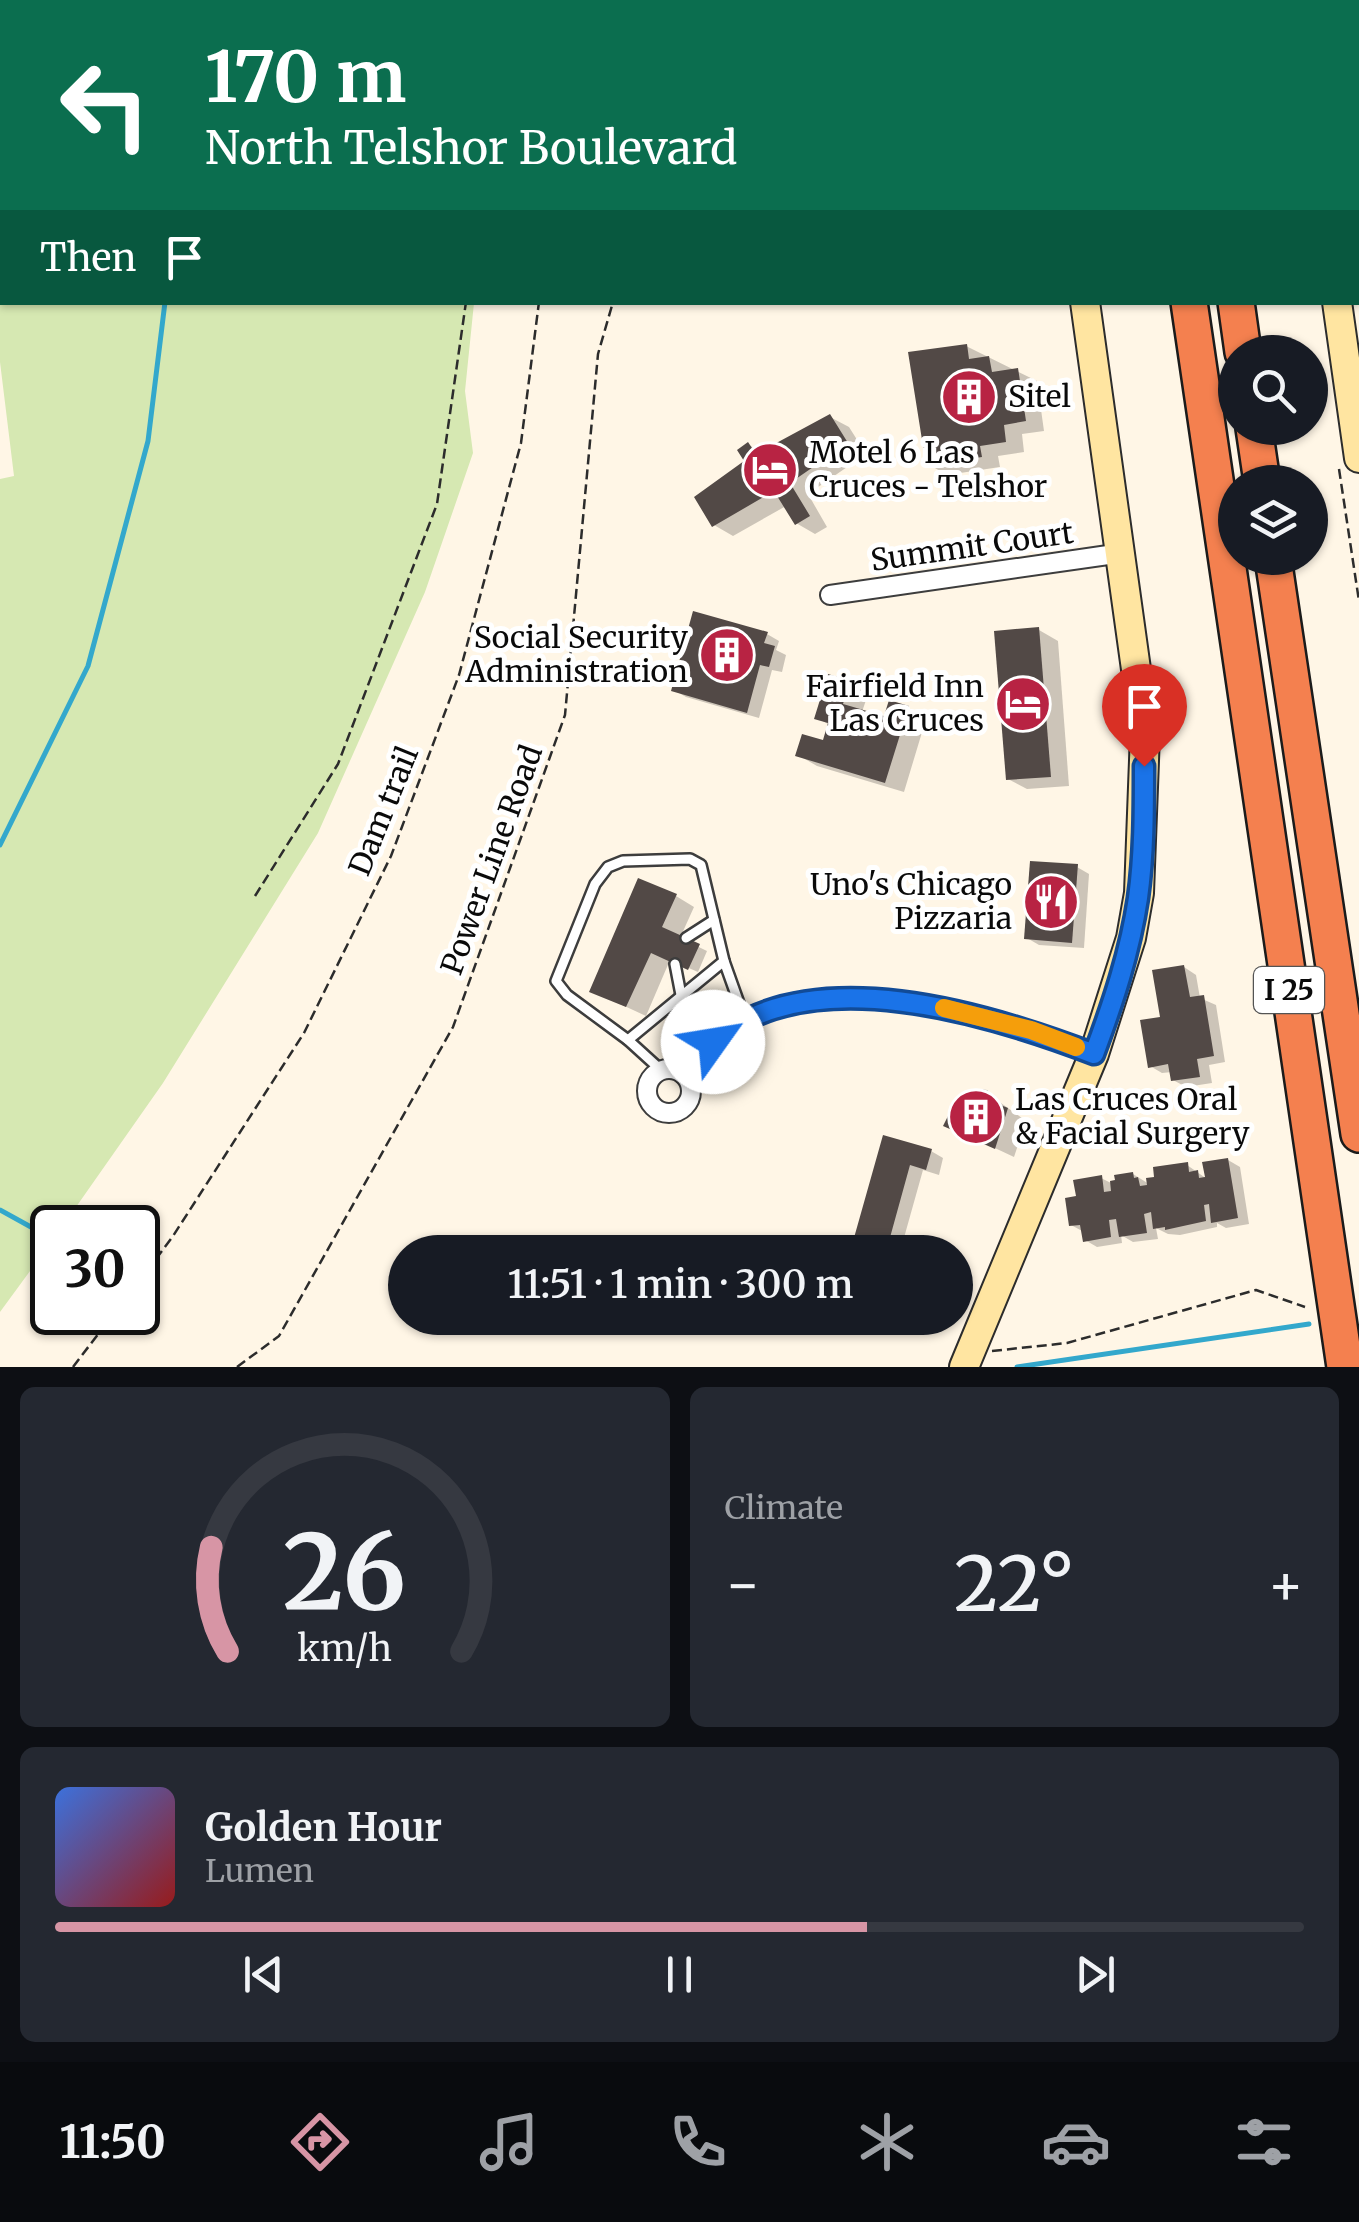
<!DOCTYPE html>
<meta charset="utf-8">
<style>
body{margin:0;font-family:Merriweather,serif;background:#242831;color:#f1f3f6;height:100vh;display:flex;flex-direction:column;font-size:38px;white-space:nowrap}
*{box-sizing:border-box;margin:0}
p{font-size:32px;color:#9ea1a6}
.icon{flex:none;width:55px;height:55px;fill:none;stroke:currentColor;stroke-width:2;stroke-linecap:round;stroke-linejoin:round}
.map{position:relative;height:1367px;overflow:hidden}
.panel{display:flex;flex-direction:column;gap:20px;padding:20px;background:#0d0f14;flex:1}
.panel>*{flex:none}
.banner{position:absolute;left:0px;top:0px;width:1360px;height:305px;box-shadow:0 2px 8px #0004;background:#0b6e4f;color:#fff;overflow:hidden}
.tools{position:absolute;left:1218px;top:335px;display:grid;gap:20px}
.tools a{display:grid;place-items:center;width:110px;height:110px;border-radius:50%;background:#171b24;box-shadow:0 2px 8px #0004;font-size:50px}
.speed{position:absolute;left:30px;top:1205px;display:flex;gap:20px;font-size:50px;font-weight:700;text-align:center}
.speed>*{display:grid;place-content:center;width:130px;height:130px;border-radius:50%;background:#171b24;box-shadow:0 2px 8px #0004;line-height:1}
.speed .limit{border:5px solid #111;border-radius:15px;background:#fff;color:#111}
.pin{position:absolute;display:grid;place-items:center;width:85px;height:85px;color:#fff;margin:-102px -42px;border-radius:50% 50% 50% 0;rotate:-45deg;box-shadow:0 0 10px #0007}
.pin .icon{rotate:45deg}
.me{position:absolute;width:110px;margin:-55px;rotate:58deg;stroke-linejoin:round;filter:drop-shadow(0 0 8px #0008)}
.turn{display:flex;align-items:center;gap:35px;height:210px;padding:0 40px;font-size:45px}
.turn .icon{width:130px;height:130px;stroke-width:2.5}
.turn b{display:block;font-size:70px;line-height:85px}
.then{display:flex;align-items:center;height:95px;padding:0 40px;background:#0003;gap:20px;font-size:38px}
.big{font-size:75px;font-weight:600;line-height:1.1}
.panel .widget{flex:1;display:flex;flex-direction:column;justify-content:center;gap:15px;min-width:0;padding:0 35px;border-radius:15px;background:#242831}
.panel .dial{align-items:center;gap:0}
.dial svg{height:260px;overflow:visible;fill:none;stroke:#363941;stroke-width:7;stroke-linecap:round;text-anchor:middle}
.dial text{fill:#f1f3f6;stroke:none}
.song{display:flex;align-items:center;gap:30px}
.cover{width:120px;height:120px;border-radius:15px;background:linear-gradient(135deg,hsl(220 70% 55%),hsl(0 70% 35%))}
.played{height:10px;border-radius:5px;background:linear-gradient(90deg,#d795a5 65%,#363941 65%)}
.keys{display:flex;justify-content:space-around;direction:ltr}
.heat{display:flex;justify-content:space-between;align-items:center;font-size:55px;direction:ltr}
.panel .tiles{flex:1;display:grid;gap:20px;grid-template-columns:1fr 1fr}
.widget:last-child{grid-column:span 2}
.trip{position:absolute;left:388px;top:1235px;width:585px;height:100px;border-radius:50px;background:#171b24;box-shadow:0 2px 8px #0004;font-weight:600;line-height:100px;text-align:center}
.tabs{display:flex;height:160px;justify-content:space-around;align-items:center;background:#090b0e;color:#9ea1a6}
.tabs .icon{width:70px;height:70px}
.tabs .selected{color:#d795a5}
.tabs b{font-size:45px;color:#f1f3f6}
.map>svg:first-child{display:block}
</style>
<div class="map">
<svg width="1359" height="1367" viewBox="0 0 1359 1367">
<rect width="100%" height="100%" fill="#fff6e6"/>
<polygon fill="#d6e8b2" points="0,0 495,2 2,2 2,302 474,303 465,391 473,453 425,592 318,833 163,1083 62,1227 52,1228 52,1241 0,1312 0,479 14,476 0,362"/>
<g fill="#0003">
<polygon points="774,0 844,0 824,2"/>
<polygon points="966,346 1037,381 1044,431 1022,434 1024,452 998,456 1000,467 947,475 928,464"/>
<polygon points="830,417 849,427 866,454 808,494 827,527 815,534 796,523 786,506 733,536 714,525 748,462 749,445 762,453"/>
<polygon points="1039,630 1058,641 1069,786 1027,789 1008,779"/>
<polygon points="767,634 779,641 776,650 786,655 782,672 772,670 759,718 686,697 674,690"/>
<polygon points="849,683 868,694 862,712 886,720 908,708 926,719 904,792 817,766 798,755 824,743 830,725 817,718"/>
<polygon points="1077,867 1089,874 1084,948 1039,945 1027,938"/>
<polygon points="676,896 694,907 680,938 707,951 698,972 670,960 646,1016 592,991"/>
<polygon points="1184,967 1196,975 1200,998 1216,1005 1225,1062 1209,1065 1212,1083 1186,1087 1173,1080 1172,1072 1162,1073 1150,1066 1163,1019"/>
<polygon points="987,1093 1026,1121 1014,1157 946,1125"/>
<polygon points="885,1138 931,1151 943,1158 939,1175 923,1170 900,1252 852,1252"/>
<polygon points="1228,1160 1240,1167 1249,1224 1226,1228 1217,1223 1217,1227 1180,1235 1168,1234 1156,1228 1158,1239 1133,1242 1121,1235 1122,1243 1097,1247 1085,1240 1084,1232 1071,1225 1079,1198 1101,1178 1111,1183 1133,1174 1149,1184 1187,1165 1207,1179"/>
<polygon points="815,1246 827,1252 762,1252"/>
</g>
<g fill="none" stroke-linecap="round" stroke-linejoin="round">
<g stroke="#33a8cc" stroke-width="5">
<polyline points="185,2 185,0"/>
<polyline points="0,845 88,666 148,441 165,302"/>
<polyline points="0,1210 40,1232"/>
<polyline points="1017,1367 1309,1324"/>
</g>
</g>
<g fill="#524946">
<polygon points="967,344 969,359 989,356 992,372 1018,368 1026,421 1004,425 1006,442 980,446 982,457 926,465 908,352"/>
<polygon points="830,414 848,443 790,483 810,516 795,525 774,491 712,527 694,497 744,461 737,450 748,442 756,454"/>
<polygon points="693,611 768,632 764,643 775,646 769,667 760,665 747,713 671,691"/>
<polygon points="1039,627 1051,777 1006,780 994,631"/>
<polygon points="828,674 850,681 843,704 884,716 889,700 909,706 885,783 795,756 802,734 823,740 828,723 814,719"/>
<polygon points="1030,861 1078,864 1072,943 1024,939"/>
<polygon points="638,878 677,894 662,927 700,944 688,970 651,953 626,1007 589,992"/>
<polygon points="1184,965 1190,997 1204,995 1214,1056 1197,1059 1200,1077 1171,1081 1168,1064 1148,1068 1140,1020 1160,1017 1152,970"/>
<polygon points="974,1089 987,1090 998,1104 1008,1108 995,1149 943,1126 956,1100"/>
<polygon points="883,1135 932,1149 926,1170 910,1165 886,1252 850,1252"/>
<polygon points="1228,1158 1238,1218 1211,1223 1209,1204 1204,1205 1206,1221 1165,1230 1165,1227 1153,1229 1151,1212 1144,1214 1147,1233 1119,1237 1116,1219 1109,1220 1111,1237 1083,1242 1080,1225 1069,1226 1065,1198 1076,1196 1073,1180 1102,1175 1104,1192 1111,1191 1110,1181 1115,1180 1114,1175 1133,1172 1134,1178 1138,1177 1140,1186 1147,1185 1146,1178 1154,1177 1153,1167 1188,1162 1189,1172 1198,1170 1199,1178 1205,1177 1202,1162"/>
<polygon points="816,1243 817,1252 761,1252 761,1250"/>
</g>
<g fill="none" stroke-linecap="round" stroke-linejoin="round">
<g stroke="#3d3d3d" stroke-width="14">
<g id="lane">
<polyline points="742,0 742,2"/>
<polyline points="886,0 886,2"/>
<polyline points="915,2 932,0"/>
<polyline points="686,938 714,920"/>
<polyline points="675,964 681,995"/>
<polyline points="628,1040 724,961"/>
<polyline points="661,1070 628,1040 567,995 556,981 595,884 608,867 623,861 690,859 701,865 724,961 745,1020"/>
</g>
</g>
<g stroke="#3d3d3d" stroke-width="22">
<g id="street">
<polyline points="1358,60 1359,60"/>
<polyline points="1358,272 1359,272"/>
<polyline points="830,595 1122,553"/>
<circle cx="669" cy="1091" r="22"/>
<path d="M683,1074C774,946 974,1008 1094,1054"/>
</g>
</g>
<g stroke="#2c2c2c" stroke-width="32">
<g id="secondary">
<polyline points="1040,0 1040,2"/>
<polyline points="1288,0 1288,2"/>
<polyline points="1337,302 1359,458"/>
<polyline points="964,1367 1094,1054 1131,938 1139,893 1145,734 1085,302"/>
</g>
</g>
<g stroke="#1b1b1b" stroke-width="40">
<g id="highway">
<polyline points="1145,0 1145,2"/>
<polyline points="1191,0 1191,2"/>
<polyline points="1189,302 1345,1367"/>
<polyline points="1236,302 1243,352"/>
<polyline points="1254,428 1262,482"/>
<polyline points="1273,558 1359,1134"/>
</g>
</g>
<g stroke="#2c2c2c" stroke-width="2.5" stroke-dasharray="10 5" stroke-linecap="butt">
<polyline points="478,0 478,2"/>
<polyline points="554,0 554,2"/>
<polyline points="656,0 656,2"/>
<polyline points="1339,469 1359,601"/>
<polyline points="255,896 338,764 437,504 466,302"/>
<polyline points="138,1283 173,1236 304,1033 391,856 459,675 521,443 539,302"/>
<polyline points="992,1351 1067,1343 1256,1290 1305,1307"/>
<polyline points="73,1367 115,1312"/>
<polyline points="237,1367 279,1336 453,1027 565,715 598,354 613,302"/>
</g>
<use href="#lane" stroke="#fff" stroke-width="9"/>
<use href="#street" stroke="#fff" stroke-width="18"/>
<use href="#secondary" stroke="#ffe5a1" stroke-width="28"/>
<use href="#highway" stroke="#f4804f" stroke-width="35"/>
</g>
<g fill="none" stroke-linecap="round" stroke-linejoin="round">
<g stroke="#114b97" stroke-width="25">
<path id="route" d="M713,1042C810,958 989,1014 1094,1054C1113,1003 1130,952 1138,898C1144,855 1144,810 1144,766"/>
</g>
<use href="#route" stroke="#1a73e8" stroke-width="18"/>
<polyline stroke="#f59e0b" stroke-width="18" points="944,1008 1031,1030 1076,1047"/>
</g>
<defs>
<g id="building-disc" transform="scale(2.875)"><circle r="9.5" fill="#b82343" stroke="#fff"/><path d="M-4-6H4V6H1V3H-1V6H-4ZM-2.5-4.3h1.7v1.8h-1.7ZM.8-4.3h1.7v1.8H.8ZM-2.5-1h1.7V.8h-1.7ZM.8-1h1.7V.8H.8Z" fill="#fff"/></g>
<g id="hotel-disc" transform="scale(2.875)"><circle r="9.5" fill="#b82343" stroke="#fff"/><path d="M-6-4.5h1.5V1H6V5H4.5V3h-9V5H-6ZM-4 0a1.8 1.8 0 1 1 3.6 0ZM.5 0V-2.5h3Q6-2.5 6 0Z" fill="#fff"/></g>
<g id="restaurant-disc" transform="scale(2.875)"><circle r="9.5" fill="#b82343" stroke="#fff"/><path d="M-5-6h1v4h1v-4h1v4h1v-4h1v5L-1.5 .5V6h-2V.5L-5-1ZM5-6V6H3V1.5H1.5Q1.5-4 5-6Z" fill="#fff"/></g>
</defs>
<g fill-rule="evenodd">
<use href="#building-disc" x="969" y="397"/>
<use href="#hotel-disc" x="770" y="470"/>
<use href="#building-disc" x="727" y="655"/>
<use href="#hotel-disc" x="1023" y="704"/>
<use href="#restaurant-disc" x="1051" y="902"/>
<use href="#building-disc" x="976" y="1117"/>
</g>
<g text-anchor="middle" stroke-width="10" stroke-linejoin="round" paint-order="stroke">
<rect fill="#fff" stroke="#545454" stroke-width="2.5" x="1254" y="967" width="70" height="46" rx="8"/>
<g font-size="28" font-weight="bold" fill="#0a0a0a">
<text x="1289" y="1000">I 25</text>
</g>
<g font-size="30" fill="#0a0a0a" stroke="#fff" text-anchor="start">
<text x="1008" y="407">Sitel</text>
<text x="809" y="463">Motel 6 Las<tspan x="809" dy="34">Cruces - Telshor</tspan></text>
<text x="688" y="648" text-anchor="end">Social Security<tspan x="688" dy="34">Administration</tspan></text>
<text x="984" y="697" text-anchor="end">Fairfield Inn<tspan x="984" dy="34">Las Cruces</tspan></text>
<text x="1012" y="895" text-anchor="end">Uno's Chicago<tspan x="1012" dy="34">Pizzaria</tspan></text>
<text x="1015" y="1110">Las Cruces Oral<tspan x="1015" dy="34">&amp; Facial Surgery</tspan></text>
</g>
<g font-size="30" fill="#0a0a0a" stroke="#fff">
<text transform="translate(972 547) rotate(-8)" y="10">Summit Court</text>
<text transform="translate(384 811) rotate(-68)" y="10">Dam trail</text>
<text transform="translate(492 860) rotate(-70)" y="10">Power Line Road</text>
</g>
</g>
</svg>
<div class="tools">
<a><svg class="icon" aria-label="search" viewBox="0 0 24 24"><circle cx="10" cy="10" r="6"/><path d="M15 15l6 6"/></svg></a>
<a><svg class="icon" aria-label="layers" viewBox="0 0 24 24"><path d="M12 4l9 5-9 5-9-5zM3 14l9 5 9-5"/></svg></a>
</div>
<div class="speed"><div class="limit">30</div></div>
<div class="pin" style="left:1144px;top:766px;background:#d93025"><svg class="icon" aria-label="arrive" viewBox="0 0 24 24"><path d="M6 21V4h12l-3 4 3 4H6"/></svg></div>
<svg class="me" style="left:713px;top:1042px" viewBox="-20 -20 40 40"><circle r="19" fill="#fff"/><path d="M0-13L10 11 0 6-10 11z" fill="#1a73e8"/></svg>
<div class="trip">11:51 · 1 min · 300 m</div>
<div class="banner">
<div class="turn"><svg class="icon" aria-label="left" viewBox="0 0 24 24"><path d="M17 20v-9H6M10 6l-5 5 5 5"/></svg><div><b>170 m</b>North Telshor Boulevard</div></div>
<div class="then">Then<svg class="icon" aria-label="arrive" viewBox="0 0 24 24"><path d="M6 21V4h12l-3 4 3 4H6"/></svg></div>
</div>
</div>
<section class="panel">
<div class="tiles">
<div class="widget dial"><svg viewBox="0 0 100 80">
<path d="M14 69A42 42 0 1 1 86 69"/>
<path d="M14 69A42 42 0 0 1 9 37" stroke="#d795a5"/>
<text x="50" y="56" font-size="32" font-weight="700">26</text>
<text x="50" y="72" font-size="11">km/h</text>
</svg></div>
<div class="widget"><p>Climate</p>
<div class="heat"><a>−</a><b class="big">22°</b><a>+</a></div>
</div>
<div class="widget">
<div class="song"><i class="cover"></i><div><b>Golden Hour</b><p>Lumen</p></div></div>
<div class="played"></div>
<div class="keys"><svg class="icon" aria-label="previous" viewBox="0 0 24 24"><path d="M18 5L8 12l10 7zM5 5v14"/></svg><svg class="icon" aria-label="pause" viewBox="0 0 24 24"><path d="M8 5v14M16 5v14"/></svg><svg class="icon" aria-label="next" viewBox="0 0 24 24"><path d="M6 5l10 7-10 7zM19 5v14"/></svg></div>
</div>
</div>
</section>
<nav class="tabs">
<b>11:50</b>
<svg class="icon selected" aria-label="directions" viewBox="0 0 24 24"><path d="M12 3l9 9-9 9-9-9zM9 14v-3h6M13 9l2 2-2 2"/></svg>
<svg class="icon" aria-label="music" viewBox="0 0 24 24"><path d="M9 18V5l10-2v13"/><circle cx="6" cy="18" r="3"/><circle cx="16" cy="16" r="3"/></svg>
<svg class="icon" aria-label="phone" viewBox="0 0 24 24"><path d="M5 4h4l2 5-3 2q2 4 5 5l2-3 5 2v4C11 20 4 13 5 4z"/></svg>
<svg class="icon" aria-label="climate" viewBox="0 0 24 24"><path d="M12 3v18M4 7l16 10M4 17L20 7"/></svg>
<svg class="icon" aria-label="car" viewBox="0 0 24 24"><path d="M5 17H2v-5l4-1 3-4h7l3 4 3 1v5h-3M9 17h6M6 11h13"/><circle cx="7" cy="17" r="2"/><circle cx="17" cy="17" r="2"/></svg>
<svg class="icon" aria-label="filters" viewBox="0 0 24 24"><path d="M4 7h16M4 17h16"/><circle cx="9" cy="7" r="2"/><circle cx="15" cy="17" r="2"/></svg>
</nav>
